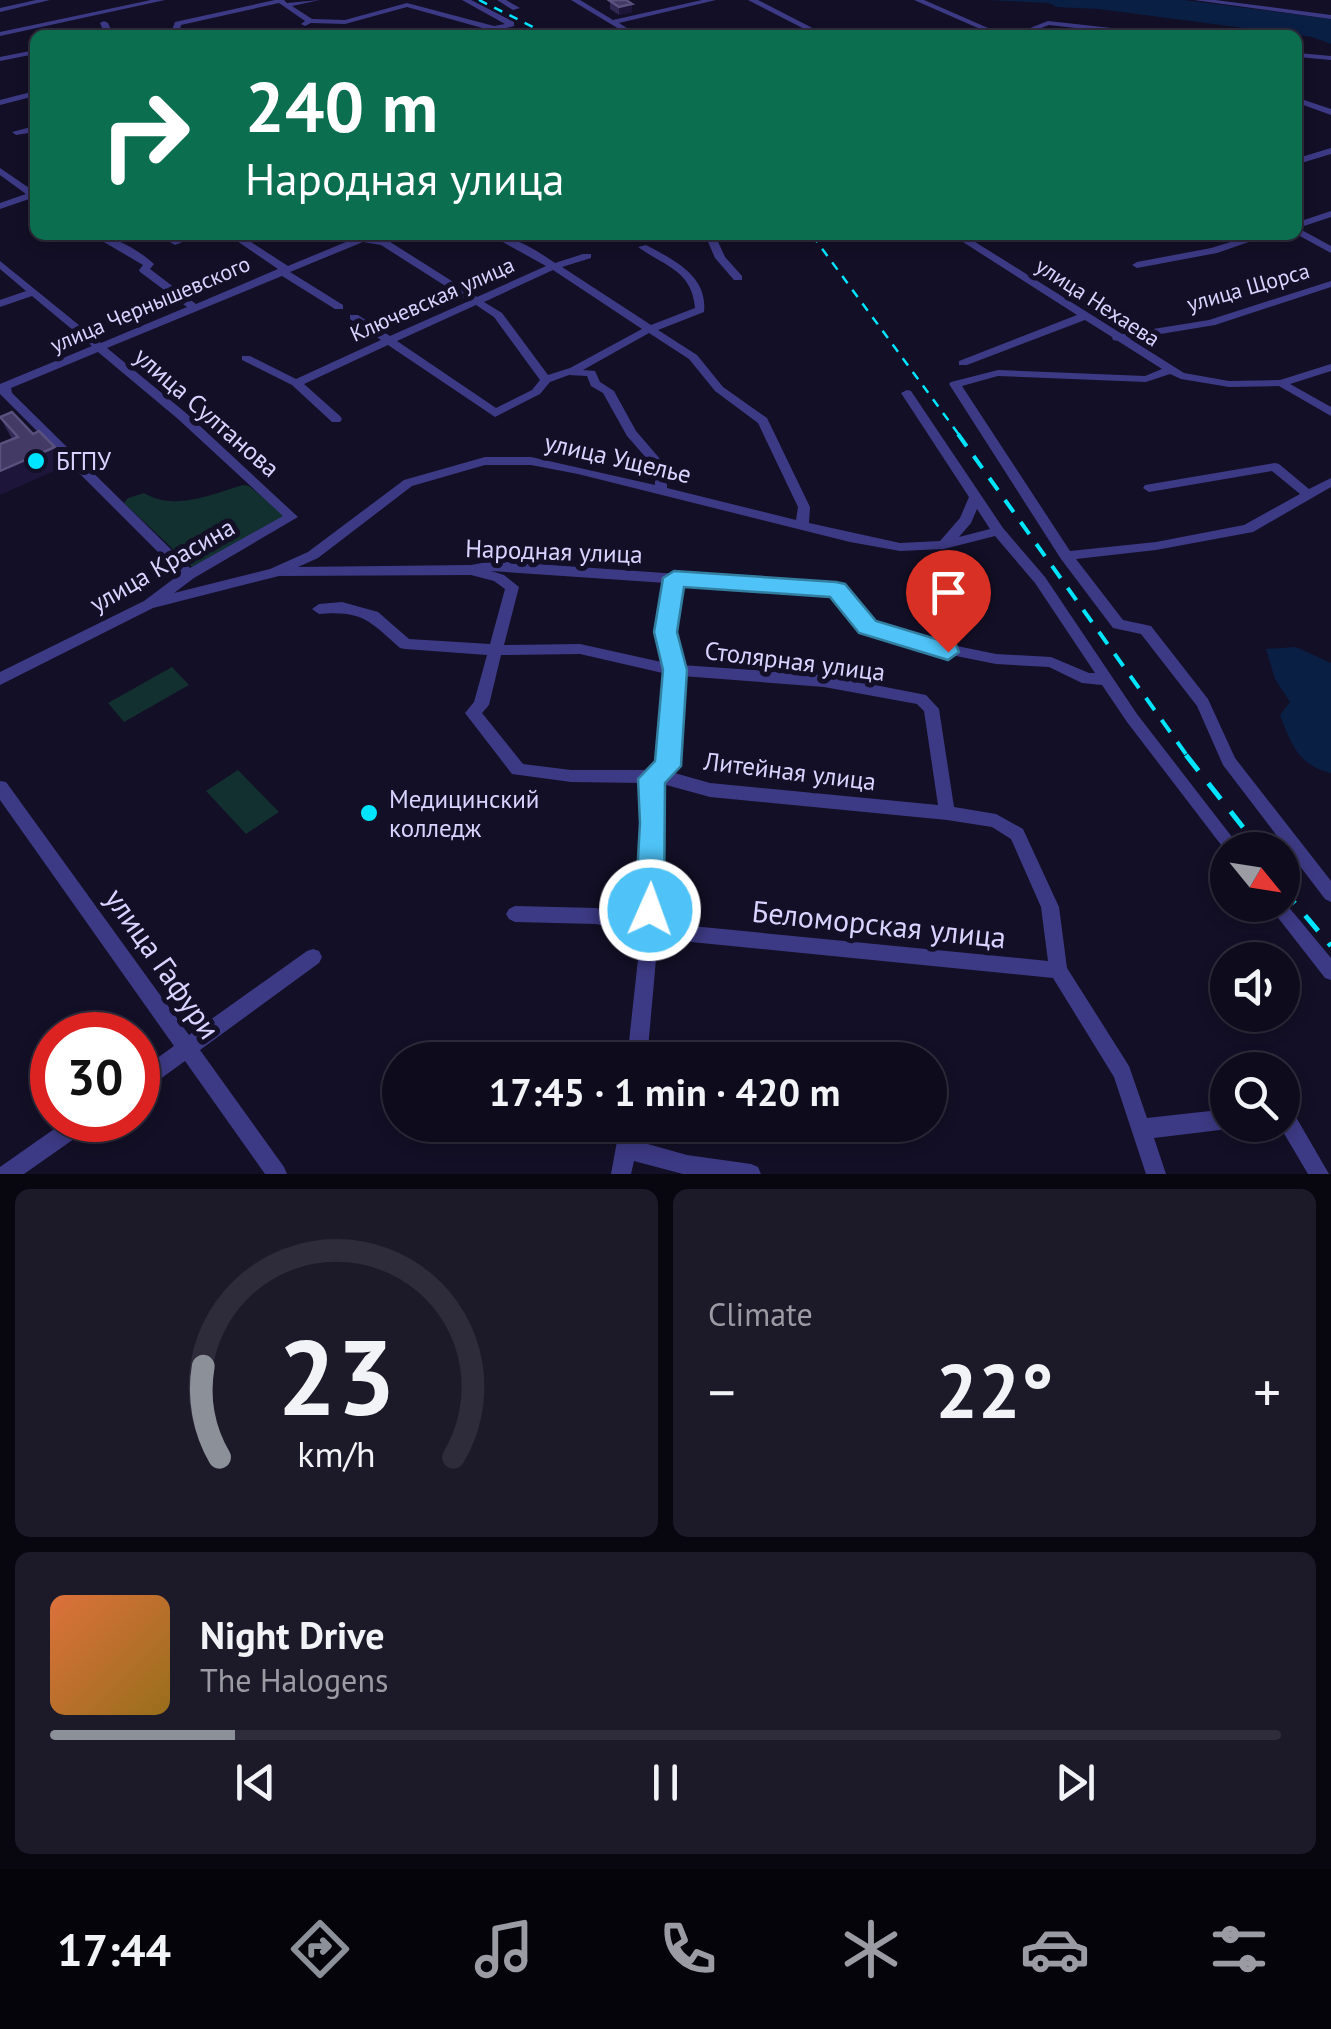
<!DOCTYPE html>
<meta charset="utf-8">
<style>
body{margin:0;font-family:"PT Sans",sans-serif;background:#1c1929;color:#f1f3f6;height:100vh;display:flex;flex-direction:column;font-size:38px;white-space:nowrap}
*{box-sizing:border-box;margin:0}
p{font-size:32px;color:#9b9ba3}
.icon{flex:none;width:55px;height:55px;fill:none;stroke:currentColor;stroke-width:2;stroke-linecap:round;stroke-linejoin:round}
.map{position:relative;height:1174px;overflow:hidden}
.sheet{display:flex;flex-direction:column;gap:15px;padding:15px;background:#08060f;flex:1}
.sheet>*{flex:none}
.hud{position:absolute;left:30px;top:30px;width:1272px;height:210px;border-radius:15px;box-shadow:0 5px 15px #0003,0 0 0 2px #2e2b3b;background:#0b6e4f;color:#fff;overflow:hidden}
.needle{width:65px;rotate:120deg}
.tools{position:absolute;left:1210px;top:832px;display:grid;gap:20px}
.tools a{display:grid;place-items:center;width:90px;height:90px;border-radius:50%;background:#0e0b1c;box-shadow:0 5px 15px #0003,0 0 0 2px #2e2b3b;font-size:50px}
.speed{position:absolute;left:30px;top:1012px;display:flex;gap:20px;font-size:50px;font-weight:700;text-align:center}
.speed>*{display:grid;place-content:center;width:130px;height:130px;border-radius:50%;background:#0e0b1c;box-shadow:0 5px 15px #0003,0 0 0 2px #2e2b3b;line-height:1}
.speed .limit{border:15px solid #d22;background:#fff;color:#111}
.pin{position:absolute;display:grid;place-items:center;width:85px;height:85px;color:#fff;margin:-102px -42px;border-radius:50% 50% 50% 0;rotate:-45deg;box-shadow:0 0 10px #0007}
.pin .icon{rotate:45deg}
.me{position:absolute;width:110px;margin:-55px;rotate:2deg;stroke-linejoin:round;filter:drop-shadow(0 0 8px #0008)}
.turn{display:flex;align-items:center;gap:35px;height:210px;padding:0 50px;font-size:45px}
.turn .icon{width:130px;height:130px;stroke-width:2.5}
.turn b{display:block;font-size:70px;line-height:85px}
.big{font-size:75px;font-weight:800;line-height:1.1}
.sheet .card{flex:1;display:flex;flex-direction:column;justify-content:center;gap:15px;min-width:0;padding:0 35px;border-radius:15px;background:#1c1929}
.sheet .dial{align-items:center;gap:0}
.dial svg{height:260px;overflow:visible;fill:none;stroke:#2e2b3b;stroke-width:7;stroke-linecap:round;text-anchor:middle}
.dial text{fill:#f1f3f6;stroke:none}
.song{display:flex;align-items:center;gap:30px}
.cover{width:120px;height:120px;border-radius:15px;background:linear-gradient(135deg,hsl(20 70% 55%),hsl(40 70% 35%))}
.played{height:10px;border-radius:5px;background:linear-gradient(90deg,#8c9099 15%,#2e2b3b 15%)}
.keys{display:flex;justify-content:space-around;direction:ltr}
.heat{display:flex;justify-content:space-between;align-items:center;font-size:55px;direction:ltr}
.sheet .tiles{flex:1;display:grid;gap:15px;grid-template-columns:1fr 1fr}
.card:last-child{grid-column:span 2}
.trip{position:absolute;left:382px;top:1042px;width:565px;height:100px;border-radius:50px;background:#0e0b1c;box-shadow:0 5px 15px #0003,0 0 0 2px #2e2b3b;font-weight:800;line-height:100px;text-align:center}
.tab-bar{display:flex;height:160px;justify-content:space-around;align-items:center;background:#06040b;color:#9b9ba3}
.tab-bar .icon{width:70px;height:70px}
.tab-bar .on{color:#8c9099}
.tab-bar b{font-size:45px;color:#f1f3f6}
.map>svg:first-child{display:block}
</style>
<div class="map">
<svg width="1331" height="1174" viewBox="0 0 1331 1174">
<rect width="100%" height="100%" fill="#130f26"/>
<g fill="#12302f">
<path d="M243,485L249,486L286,516L192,567L124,503L128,498L144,493C174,511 211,495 243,485Z"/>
<polygon points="172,667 189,685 124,722 108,703"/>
<polygon points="238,770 279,812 246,834 206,791"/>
</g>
<g fill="#0a1f44">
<polygon points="987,0 1184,0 1331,19 1331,44 1312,37 1099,9 1057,7 1048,3"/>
<path d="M1296,647L1331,663V773C1299,766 1291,744 1280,715L1290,702L1275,679L1266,649Z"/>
</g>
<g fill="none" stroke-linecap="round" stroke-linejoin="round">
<g fill="#3d3a85" fill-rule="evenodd">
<polygon points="36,0 50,0 0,12 0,8"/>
<polygon points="151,0 165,0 0,36 0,32"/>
<path d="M275,0H284L287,3L320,0L292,6L312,19L345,20L407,3L494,26L505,24L462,0H471L514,22V26L503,29L514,33C506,35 503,31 495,31C486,31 477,35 468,35L486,29L407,7L345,24L311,23L305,26L301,24L305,21L279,3L181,25L179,33H390L394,35H144L148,33H171L175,22Z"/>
<polygon points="497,0 506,0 520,8 513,10"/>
<polygon points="571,0 580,0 613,20 702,0 716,0 619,23 638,35 629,35"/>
<polygon points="748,0 758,0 826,35 816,35"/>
<polygon points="914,0 924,0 1004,35 994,35"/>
<polygon points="1194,0 1215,0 1331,15 1331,19"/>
<polygon points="104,21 108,23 113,35 105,35 100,23"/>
<polygon points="1048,21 1157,33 1161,35 1137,35 1049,25 1023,35 1012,35"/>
<polygon points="35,50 35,54 0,61 0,57"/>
<polygon points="1298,53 1331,56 1331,60 1298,57"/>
<polygon points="35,91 35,96 0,105 0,100"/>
<polygon points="1298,98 1331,109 1331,115 1298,103"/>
<polygon points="35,126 35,132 16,135 12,132"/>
<polygon points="1331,148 1331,154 1298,164 1298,158"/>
<polygon points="0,168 35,192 35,197 0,209 0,203 26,194 0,175"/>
<polygon points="1331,211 1331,217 1298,228 1298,222"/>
<polygon points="1298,228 1331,246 1331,253 1298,235"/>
<path d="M92,235C113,235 139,250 154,264L150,269L196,304L278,269L228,235H240L288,266L358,237L377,235L374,238L387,240L477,297L546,266L490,235C513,235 536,250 555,263L583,254H591V258L562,267L651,325L695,308C692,270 664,266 638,247L646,245C674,260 708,276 704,312L658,330L697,355L723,387L767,418L810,507L809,523L900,543L940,541L960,518L969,497L901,393L907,390L911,391L1003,528L1045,577L1137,714L1242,850H1228V854L1127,722L1102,685L1082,683L1049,667L996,664L906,646L863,631L832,595L680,584L673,632L681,665L824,675L926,695L939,709L954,807L996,814L1023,829L1059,907L1067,968L1129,1066L1147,1118L1228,1109V1125L1235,1126L1228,1129L1154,1138L1166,1174H1146L1114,1077L1053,978L661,939L656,959L647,1060H627L638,959L644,935L596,924L515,922L509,919L506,914L509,909L515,906L596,908L643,920L641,910L646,823L643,783L571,782L512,774L465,713L474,702L487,655L405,649L400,648C370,621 362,610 319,614L312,609L319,604L342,602L378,612L409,639L490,644L505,589L494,581L471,575L279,576L153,608L0,685V672L144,601L180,574L0,394V384L92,346L32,296L0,307V300L26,291L0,269V261L101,343L187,307L140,272L139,270L143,265ZM363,242L381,245L469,301L390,336L358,315H350V319L381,340L296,379L250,356H242V360L292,385L332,422H340L342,419L340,416L304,384L388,345L495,417L540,394L550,382L569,375L587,376L591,386L603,393L627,436L655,468V485L531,457H485L404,480L308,552L270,569L174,593L194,578L298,517L186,413L107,348L282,276L335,309H343V305L290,272ZM553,270L642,329L570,368L548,375L502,313L484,302ZM476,305L494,317L540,380L532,390L496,408L397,341ZM649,333L689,359L715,391L758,423L798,507L796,520L667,488V467L636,431L614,391L600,382L595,371L583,370ZM98,352L178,419L283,516L190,568L12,393L11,388ZM485,465H531L578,474L850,542L900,551L944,549L995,536L1035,583L1095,673H1089L1051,657L996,654L913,637L873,623L841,587L836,585L493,561L471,565L298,567L318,558L412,486ZM977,509L990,529L959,537L971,523ZM491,571L666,583L659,632L666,663L580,644L504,645L519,587L504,575ZM580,654L667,674L660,763L651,770H571L523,764L482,713L489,705L501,655ZM682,676L824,687L917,704L924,711L938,805L710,783L671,772L676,766ZM659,783L710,797L947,820L992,827L1011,839L1041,907L1048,961L661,923L659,910L662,823Z"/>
<polygon points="186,235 200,235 175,245 170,242"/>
<polygon points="705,235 715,235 725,257 742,276 742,280 734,280 715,258"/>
<polygon points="952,235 964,235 1122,334 1209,320 1331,281 1331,287 1215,325 1130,339 1184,373 1229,381 1280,380 1331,364 1331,371 1290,384 1331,407 1331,416 1279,386 1229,387 1181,379 1170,374 1146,382 998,376 962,386 1070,551 1156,542 1244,525 1300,494 1272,471 1149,492 1143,488 1145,485 1275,463 1279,464 1309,489 1331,478 1331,487 1253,532 1156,550 1076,559 1123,620 1151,626 1208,699 1235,758 1331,881 1331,902 1325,899 1223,765 1197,706 1141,634 1113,628 1061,559 949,384 951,382 998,370 1145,376 1162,369 1118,341 1113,340 1112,337 1085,320 967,365 959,365 959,361 1077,315"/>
<polygon points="1103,235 1115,235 1121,240 1113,242"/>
<polygon points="1254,235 1269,235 1217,253 1137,268 1132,265 1137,262 1211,248"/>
<polygon points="0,781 6,782 189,1035 307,951 313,949 319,951 322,957 319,963 200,1050 284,1167 287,1174 265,1174 185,1061 145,1090 138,1092 138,1072 174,1046 0,800"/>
<polygon points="1282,899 1331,958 1331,980 1325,978 1272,910 1269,905 1282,905"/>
<polygon points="1282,1102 1289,1105 1329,1174 1308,1174 1279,1125 1282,1125"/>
<polygon points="67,1120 94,1120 91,1127 24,1174 0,1174 0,1167"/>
<polygon points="620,1125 640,1125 637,1141 687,1155 751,1164 758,1167 761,1174 683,1174 634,1161 631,1174 611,1174"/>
</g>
<g stroke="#00e5ff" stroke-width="2.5" stroke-dasharray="9 8" stroke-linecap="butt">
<polyline points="479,0 549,35"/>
<polyline points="812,235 960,436"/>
</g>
<polyline stroke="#00e5ff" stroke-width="4" stroke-dasharray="15 12" stroke-linecap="butt" points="958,434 1188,757"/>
<g stroke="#00e5ff" stroke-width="5" stroke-dasharray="20 16" stroke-linecap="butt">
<polyline points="1186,755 1261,850"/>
<polyline points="1282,888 1331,946"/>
</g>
</g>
<g fill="#312854">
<polygon points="610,1 632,12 619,15 610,9"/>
<polygon points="0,417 33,434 55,447 63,467 12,439"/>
</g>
<g fill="#1d163a">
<polygon points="632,4 632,12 619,15 619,7"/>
<polygon points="55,447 63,467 0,495 0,471"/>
</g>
<g fill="#433a66" stroke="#5a527e" stroke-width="2.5">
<polygon points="616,0 626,0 632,4 619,7 610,1"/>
<polygon points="12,412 33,434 39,431 55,447 0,471 0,444 18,437 0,417"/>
</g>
<polygon fill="#4fc3f7" stroke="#337fa1" stroke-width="2.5" points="674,571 836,582 845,584 876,621 956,645 959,652 948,660 859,633 830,597 684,587 677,632 687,670 681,766 665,783 664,910 660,919 650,922 640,919 635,910 640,823 638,779 655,761 663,670 654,632 663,578"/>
<g fill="#00e5ff" stroke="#130f26" stroke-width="4">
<circle cx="36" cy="461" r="10"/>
<circle cx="369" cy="813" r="10"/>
</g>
<g text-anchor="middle" stroke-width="10" stroke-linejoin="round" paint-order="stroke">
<g font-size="22" fill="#d9d4ff" stroke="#130f26">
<text transform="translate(1248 287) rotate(-16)" y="8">улица Щорса</text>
<text transform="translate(432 299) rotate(-24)" y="8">Ключевская улица</text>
<text transform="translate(1098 302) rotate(33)" y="8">улица Нехаева</text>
<text transform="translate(150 304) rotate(-23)" y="8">улица Чернышевского</text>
</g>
<g font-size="25" fill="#d9d4ff" stroke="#130f26">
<text transform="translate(207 412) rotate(41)" y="9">улица Султанова</text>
<text transform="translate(618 458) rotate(13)" y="9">улица Ущелье</text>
<text transform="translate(554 551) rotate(2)" y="9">Народная улица</text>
<text transform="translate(162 565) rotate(-30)" y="9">улица Красина</text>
<text transform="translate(795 661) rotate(7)" y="9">Столярная улица</text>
<text transform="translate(790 771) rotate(7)" y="9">Литейная улица</text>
</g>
<g font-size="25" fill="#d9d4ff" stroke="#130f26" text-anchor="start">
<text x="56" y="470">БГПУ</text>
<text x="389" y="808">Медицинский<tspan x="389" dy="29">колледж</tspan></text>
</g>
<g font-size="30" fill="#d9d4ff" stroke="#130f26">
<text transform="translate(879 925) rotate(6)" y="10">Беломорская улица</text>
<text transform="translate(162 964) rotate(55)" y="10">улица Гафури</text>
</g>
</g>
</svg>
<div class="tools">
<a><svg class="needle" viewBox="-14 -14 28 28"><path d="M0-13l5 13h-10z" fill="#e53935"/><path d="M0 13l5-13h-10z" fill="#9b9ba3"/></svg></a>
<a><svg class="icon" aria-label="sound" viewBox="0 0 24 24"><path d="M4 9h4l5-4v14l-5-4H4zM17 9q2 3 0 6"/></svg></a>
<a><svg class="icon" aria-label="search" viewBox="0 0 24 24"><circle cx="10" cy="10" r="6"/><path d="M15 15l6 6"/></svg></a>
</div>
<div class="speed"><div class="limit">30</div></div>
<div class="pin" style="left:948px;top:652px;background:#d93025"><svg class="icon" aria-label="arrive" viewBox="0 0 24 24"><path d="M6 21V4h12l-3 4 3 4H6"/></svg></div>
<svg class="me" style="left:650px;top:910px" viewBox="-20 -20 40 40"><circle r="17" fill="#4fc3f7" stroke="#fff" stroke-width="3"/><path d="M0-11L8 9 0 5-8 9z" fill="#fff"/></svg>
<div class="trip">17:45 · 1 min · 420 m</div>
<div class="hud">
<div class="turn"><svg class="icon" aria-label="right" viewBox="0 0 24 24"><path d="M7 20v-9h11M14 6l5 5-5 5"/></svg><div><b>240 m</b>Народная улица</div></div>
</div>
</div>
<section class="sheet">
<div class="tiles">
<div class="card dial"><svg viewBox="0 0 100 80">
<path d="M14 69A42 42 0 1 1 86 69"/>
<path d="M14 69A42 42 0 0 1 9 41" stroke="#8c9099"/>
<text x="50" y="56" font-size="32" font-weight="700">23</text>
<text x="50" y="72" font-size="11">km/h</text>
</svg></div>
<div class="card"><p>Climate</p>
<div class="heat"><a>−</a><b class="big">22°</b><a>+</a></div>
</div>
<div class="card">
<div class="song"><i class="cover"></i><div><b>Night Drive</b><p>The Halogens</p></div></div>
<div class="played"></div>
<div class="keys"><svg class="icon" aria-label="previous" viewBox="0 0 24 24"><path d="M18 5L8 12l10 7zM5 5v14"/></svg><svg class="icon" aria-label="pause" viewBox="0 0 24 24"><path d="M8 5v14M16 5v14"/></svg><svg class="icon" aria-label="next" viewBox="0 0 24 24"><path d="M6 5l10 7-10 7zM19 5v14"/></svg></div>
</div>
</div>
</section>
<nav class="tab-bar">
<b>17:44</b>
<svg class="icon on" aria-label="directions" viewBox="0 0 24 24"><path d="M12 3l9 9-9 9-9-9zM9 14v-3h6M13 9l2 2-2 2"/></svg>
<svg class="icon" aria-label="music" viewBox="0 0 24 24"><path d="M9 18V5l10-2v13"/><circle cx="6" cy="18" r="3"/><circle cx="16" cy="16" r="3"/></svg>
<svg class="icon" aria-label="phone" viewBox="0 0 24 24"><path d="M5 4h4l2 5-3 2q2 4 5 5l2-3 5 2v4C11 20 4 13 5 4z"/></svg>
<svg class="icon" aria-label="climate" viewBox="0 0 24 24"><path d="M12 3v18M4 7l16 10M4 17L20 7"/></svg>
<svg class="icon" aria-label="car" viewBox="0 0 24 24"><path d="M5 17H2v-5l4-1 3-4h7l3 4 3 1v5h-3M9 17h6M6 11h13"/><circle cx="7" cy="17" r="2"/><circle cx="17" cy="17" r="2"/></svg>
<svg class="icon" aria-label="filters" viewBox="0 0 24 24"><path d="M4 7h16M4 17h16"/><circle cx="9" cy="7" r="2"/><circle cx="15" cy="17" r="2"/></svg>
</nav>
